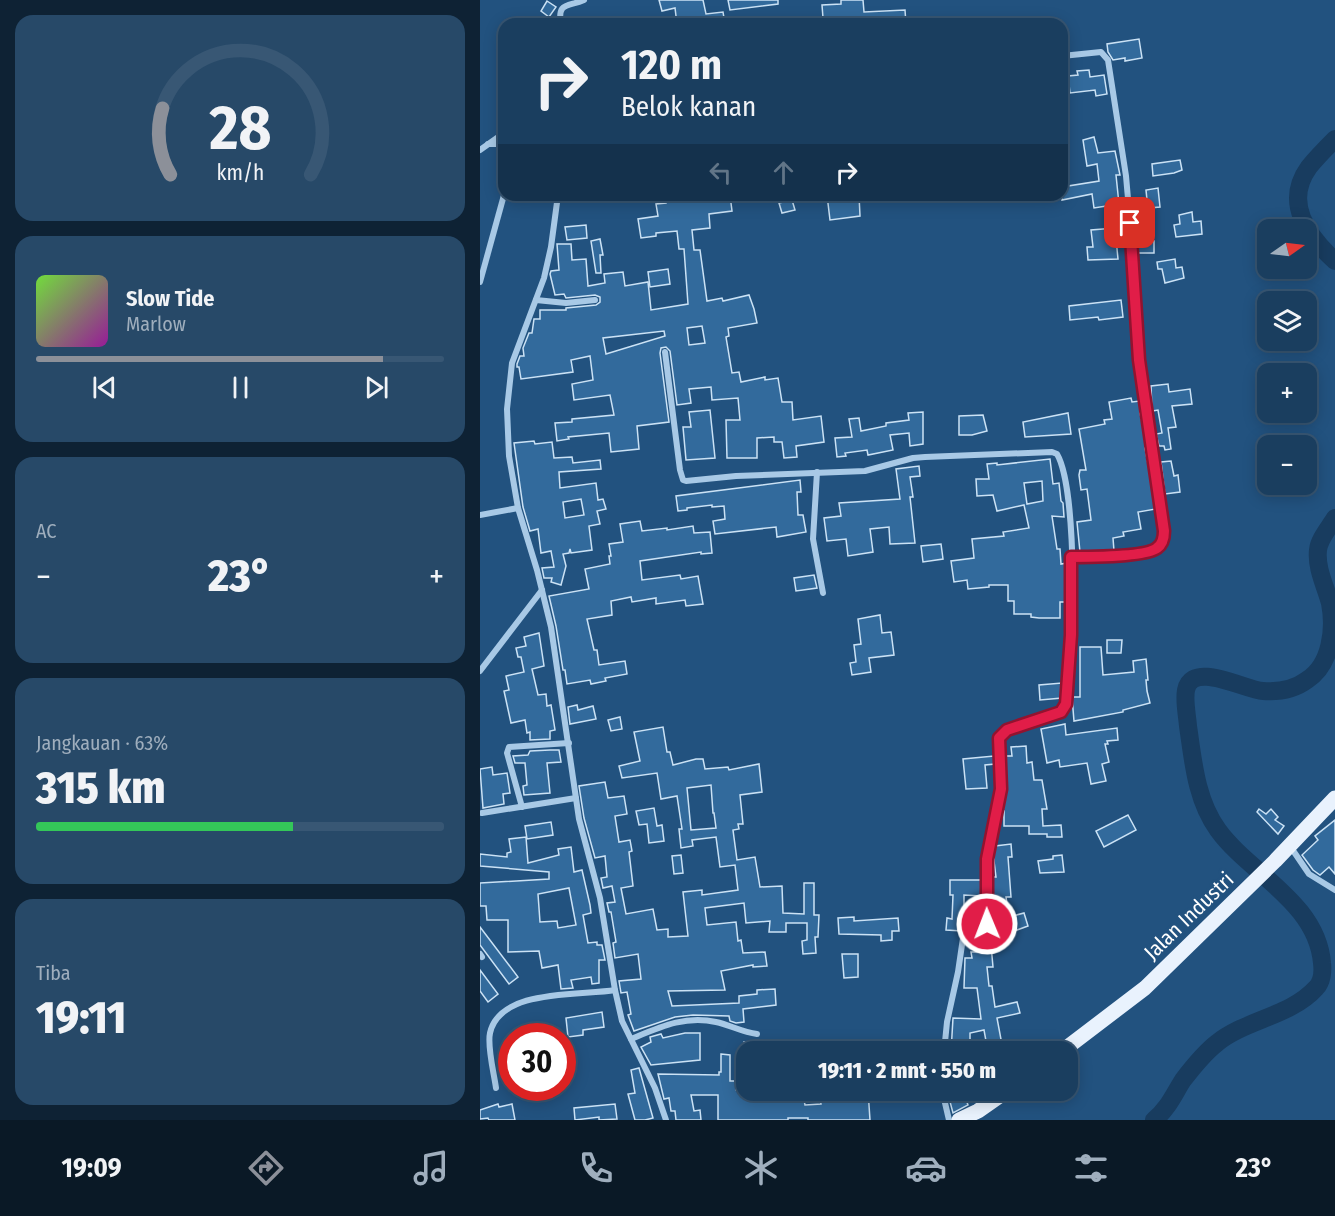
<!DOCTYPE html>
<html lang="id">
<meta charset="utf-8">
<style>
body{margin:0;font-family:"Fira Sans Condensed",sans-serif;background:#274968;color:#f1f3f6;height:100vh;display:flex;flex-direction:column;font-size:22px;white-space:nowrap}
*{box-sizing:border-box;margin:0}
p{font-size:20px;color:#9faebd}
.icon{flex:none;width:33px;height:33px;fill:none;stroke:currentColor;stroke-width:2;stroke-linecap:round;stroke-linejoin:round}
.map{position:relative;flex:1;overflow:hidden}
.sheet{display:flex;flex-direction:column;gap:15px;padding:15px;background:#0e2234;width:480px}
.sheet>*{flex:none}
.banner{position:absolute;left:18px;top:18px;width:570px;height:183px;border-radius:18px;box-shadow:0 3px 15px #0003,0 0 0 2px #385774;background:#1a3e5f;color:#f1f3f6;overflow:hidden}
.needle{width:39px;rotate:76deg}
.buttons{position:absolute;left:777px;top:219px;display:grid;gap:12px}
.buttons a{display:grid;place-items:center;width:60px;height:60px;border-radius:12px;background:#1a3e5f;box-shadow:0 3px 15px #0003,0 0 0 2px #385774;font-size:30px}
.speed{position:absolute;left:18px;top:1023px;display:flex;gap:12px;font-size:30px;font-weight:700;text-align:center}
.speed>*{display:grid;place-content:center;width:78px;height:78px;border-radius:50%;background:#1a3e5f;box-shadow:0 3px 15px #0003,0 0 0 2px #385774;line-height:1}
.speed .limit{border:9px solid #d22;background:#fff;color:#111}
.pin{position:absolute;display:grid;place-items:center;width:51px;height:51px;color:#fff;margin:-26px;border-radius:12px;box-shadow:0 3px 9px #0006}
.me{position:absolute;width:66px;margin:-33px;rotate:359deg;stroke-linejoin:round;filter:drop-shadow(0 0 4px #0008)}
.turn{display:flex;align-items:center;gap:21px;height:126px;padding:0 24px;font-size:27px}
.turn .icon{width:78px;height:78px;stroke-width:2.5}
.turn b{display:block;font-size:42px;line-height:51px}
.lanes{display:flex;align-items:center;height:57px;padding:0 24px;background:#0003;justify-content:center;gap:30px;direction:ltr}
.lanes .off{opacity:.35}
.big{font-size:45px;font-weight:800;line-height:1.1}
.sheet .card{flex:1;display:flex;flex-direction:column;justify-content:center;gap:9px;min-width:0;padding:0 21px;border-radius:18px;background:#274968}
.sheet .dial{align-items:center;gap:0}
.dial svg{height:156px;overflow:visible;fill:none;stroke:#385774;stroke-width:7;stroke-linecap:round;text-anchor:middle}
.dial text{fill:#f1f3f6;stroke:none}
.song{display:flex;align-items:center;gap:18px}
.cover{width:72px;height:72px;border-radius:9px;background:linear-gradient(135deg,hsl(100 70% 55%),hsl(300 70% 35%))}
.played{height:6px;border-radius:3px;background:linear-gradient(90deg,#8c9099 85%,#385774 85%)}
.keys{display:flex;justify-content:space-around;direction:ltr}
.heat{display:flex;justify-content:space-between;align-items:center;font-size:33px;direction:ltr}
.charge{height:9px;border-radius:4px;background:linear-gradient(90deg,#34c759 63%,#385774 0)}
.trip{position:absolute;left:256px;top:1041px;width:342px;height:60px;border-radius:18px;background:#1a3e5f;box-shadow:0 3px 15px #0003,0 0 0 2px #385774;font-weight:800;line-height:60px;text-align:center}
.tab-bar{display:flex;height:96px;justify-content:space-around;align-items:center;background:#0a1926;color:#9faebd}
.tab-bar .icon{width:42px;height:42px}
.tab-bar .active{color:#8c9099}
.tab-bar b{font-size:27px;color:#f1f3f6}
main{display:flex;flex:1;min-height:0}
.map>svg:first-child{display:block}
</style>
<main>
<section class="sheet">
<div class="card dial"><svg viewBox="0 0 100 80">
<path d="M14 69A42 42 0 1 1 86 69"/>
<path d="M14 69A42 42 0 0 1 10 35" stroke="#8c9099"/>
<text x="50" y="56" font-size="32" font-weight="700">28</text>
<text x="50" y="72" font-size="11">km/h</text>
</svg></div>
<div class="card">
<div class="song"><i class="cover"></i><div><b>Slow Tide</b><p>Marlow</p></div></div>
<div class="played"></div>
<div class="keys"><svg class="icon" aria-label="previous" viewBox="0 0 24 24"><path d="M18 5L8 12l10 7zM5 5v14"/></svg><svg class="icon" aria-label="pause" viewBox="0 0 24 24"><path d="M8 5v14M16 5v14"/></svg><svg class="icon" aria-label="next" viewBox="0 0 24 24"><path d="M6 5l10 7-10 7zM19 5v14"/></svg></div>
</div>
<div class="card"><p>AC</p>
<div class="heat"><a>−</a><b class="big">23°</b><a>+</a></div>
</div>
<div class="card"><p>Jangkauan · 63%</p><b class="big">315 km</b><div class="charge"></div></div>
<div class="card"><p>Tiba</p><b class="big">19:11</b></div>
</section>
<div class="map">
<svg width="855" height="1120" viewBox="0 0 855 1120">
<rect width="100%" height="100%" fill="#22527f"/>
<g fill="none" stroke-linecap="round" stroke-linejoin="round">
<g stroke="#183c5f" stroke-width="18">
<path d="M855,139C846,148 837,157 829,167C803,203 828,236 855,261"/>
<path d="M674,1120C688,1109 694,1094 703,1080C713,1067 724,1053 737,1043C765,1020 811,1016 836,988C842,982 843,971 842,963C837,902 769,873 738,830C716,800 713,760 708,726C707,714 704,701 706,690C712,660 765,690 783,691C798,692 815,689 827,680C851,665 855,629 850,603C845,585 836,568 838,550C839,539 849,528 855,518"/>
</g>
</g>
<g fill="#326a9c" stroke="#cbe2f5" stroke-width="1.5" fill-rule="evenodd">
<polygon points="179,0 223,0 226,14 243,12 245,24 197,24 195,8 182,11"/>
<polygon points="248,0 298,0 298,4 250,10"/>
<polygon points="361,0 383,0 384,12 425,10 426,24 365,24 365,17 343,18 342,5 361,4"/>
<polygon points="67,1 76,7 69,17 61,11"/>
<polygon points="659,39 662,58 645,61 645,58 633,60 628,52 627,44"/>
<polygon points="609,70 610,77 624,75 627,94 616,96 615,90 590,93 588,76 598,75 597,71"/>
<polygon points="614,137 618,153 635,151 640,175 636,175 639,204 614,208 612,194 582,200 582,187 619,181 617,164 607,166 603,140"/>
<polygon points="700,160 702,170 694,173 673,176 672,164"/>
<polygon points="678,188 680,207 669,208 669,241 674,241 674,253 658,253 655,215 661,215 660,201 667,200 666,190"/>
<path d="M186,195H212L213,200L250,195L252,211L229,214L230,228L212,230L214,250H220L227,301L242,298L243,301L269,295L274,309L277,323L248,328L249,336L246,337L252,373L259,372L261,382L285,377V380L298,378L302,402H312L313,420L341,416L344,442L316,446L317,457L304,458L302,442H294V437L277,438V458H247L246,420H260L258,398L232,400L231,387L209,389L211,403L197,405L190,351L186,347L181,348L180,353L189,422L157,426L159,449L131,452L129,433L88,437L89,439L77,441L75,423L92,422V419L134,415L130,395L94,400L92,384L113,380L110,356L91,360L93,372L41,379L39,367H37V364L40,356H44L43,348L49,333H52L54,319H60V310H86V308L116,305L120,302V297L115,295L86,298L84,294L75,295L70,274L71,271L79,270L77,244H91L92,260L106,259L108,286L125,283L124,274L143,272L145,286L168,282L171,310L208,304L204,249H199L197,231L176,233V236L161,238L158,219L178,216L176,204L186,203ZM222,326L225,343L209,345L207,328ZM184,331L185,336L126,354L123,338Z"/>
<polygon points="347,195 379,195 380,216 350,220"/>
<polygon points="312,200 315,210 302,213 299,203"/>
<polygon points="712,212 713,222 721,221 722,234 696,237 694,225 700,224 699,215"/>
<polygon points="106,225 107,238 87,240 85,227"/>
<polygon points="635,228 638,259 608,260 607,247 613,247 611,230"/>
<polygon points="120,239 123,255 120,255 121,273 116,273 111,241"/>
<polygon points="695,259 696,268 702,267 704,278 685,283 682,269 678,269 677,262"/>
<polygon points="188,269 190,284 170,287 168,272"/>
<polygon points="641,300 643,317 619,320 618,317 590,320 589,306"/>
<polygon points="688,384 689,392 710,389 712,404 692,406 696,427 688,428 691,449 685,450 684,446 679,446 676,434 682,433 678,410 672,411 671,386"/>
<polygon points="651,398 652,402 660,401 662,413 660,413 668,448 665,448 668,464 670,463 676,509 658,512 661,529 643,532 644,536 633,538 634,551 600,552 597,522 611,520 607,489 601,490 599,475 600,470 606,470 599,429 625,424 624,420 632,419 629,402"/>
<polygon points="230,410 235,458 206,460 203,427 211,427 209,412"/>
<polygon points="443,412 443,444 430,446 429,433 410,435 413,450 388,455 387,450 365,453 366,456 357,457 355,438 372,437 369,419 379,418 381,431 406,426 406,423 429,420 428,413"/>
<polygon points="588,413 591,434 545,437 543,422"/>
<polygon points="503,415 507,431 492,435 479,435 479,416"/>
<path d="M54,441L55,444L72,442L74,458L92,457L93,463L120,460L121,469L79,472L80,488L116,483L118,500L123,499L126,509L117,511L120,524L109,526L112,550L91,553L90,549L89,553L83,554L86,566L81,585L71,582L72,578H64L62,568L74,567L71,551L61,553L58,529L50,531L43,507L34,443ZM101,499L104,515L85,518L83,502Z"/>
<path d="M570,459L573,484L579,483L581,501L583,503L584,517L572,516L577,549H580L581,564L587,563V602H580V618H559L551,617V614H534V601H528V585H509V587L488,589L487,580L474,582L471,561L494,558L492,539L524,536L523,532L549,528L544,505L517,511L513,495L497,496L496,479H509L507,464L517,463V465ZM562,481L563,501L547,504L544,483Z"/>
<polygon points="691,461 694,476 698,475 700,492 685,494 681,462"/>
<polygon points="439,466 440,476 430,477 433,497 430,497 435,543 410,544 409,527 390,529 393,552 368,556 366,539 347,541 344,518 361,516 359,503 420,499 416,469"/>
<polygon points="320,480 321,492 317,492 318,515 323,515 326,532 297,537 296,527 235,534 233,521 245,519 244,506 232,507 232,505 207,508 207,510 198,511 196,496"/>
<polygon points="160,521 162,531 187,528 187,530 213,526 214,533 230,532 232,553 221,554 221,552 160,561 162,580 200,575 201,579 218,576 223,604 206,606 205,600 176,604 176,598 152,602 151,597 131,601 132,615 107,619 114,650 117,650 119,665 145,661 147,674 125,678 126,681 111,684 110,680 87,684 85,670 83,670 76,626 69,596 109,589 105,569 130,564 129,556 131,556 129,544 143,542 140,524"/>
<polygon points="461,544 463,559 443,562 441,546"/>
<polygon points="334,575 337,588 316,591 314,578"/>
<polygon points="400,615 402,633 411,632 414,655 389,658 391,672 372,675 370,663 376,662 374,645 381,644 378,619"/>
<polygon points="59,633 64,666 52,669 58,695 66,694 67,706 71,705 75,730 70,731 70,739 50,740 50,732 47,733 45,720 31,723 24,691 29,690 26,676 44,672 41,657 38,657 36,648 46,646 44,637"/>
<polygon points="627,640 642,640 641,653 627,653"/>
<polygon points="600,647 621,647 623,675 654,672 653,661 666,659 668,680 666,680 667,691 670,703 643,710 643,712 594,721 592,697 600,697"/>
<polygon points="582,683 582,698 560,700 559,685"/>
<polygon points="97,705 98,710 113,706 116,719 90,724 88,707"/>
<polygon points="140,717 142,729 131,731 128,720"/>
<polygon points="585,724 586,735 637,728 638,740 627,741 628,744 625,744 629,762 622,764 626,781 611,784 607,763 580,767 579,760 567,763 561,729"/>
<path d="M183,727L187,752H190L193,765L216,759H223L225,769L248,767L249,770L279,764L282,792L260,795L263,824H258L259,829L253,830L257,860L275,857L280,887L302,886L303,913L324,914V883H334V915H339L338,937H335L336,953L323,954L322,941L327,940V923H306V932H289L290,921L266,923L264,903L225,908L227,925L256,922L258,941L261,940L263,953L285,952L287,966L273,967V965L241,971L245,990L188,991L192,1006L259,1003V996L277,994V990L295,989L296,1005L263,1009L264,1022L256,1023L250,1021L249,1016L213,1015L195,1017L154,1031L148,1015L151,1014L147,992L141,993L139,981L161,979L158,954L135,958L133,943L136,942L131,912H129L127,903L135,902L132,886L123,888L121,878L127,877L125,856L115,858L104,818L99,786L125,782L128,798L144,796L147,814L135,816L139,842L150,840L152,851L149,852L153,886L141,888L146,914L173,909L177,930L188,929V937L208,936L203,892L222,890V895L258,890L255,865L240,867L236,837L212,840L213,846L201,848L199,829H202L197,796L181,799L177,773L142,778L139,766L160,761L154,732ZM231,785L233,813H234L236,828L211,830L207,788Z"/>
<polygon points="546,746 547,763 552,762 554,780 562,780 567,809 562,809 563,826 581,825 582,837 567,837 567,834 549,834 549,826 524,826 524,811 523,811 526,789 525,756 532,756 531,747"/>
<polygon points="70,750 79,750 81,762 67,763 70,793 44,795 43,786 47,785 45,763 35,763 33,756 48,755 50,751"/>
<polygon points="514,756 515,764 505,765 507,788 486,789 483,759"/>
<polygon points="12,767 13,775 27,773 30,793 23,794 24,804 3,808 0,769"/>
<polygon points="174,808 177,826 182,825 184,841 169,843 167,824 159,825 156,811"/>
<polygon points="779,809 786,814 791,809 798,817 795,820 804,826 798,834 777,812"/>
<polygon points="648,815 656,830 624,847 616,831"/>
<polygon points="855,820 855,874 849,867 840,875 833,870 822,855 838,840 835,836"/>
<polygon points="71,822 73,835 47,839 45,826"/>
<path d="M46,837L48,863L79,855L78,849L91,847L94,872L102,870L110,905L111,913L103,915L108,943L117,942V945H122L125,960H119V983L112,984L111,977L91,980L93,988L81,989L78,965L62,968L59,951L28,952V920H7L6,906H0V883L69,879V872L0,866V854L27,857V853L31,852L29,839ZM89,888L96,925L78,928L77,921L60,922L58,894Z"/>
<polygon points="531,844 532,857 528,857 531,897 526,897 529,917 544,913 548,926 526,934 521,915 513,916 513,877 516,877 513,853 515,846"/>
<polygon points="201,855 203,873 194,874 192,856"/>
<polygon points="582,855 584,872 560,873 558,861 573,859 573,856"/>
<polygon points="470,880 502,880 502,896 484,895 484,911 493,911 493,919 487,919 487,926 482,931 466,930 467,918 472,919 473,895 470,895"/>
<polygon points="374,917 374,921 418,918 419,931 412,931 412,940 401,941 401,935 359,934 358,918"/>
<polygon points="0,927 38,977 29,984 0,945"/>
<polygon points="511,945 513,967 507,967 509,986 512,986 515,1007 537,1002 540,1013 517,1018 523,1050 508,1052 504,1030 490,1033 490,1042 485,1042 487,1052 471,1052 473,1018 501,1019 497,988 484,988 485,958 492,958 491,952 498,952 498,946"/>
<polygon points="362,954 378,954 378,977 364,978"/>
<polygon points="0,970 18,994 8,1002 0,991"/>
<polygon points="122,1012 124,1027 103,1030 103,1035 88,1037 86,1018"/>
<polygon points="205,1033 220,1033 220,1060 171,1065 161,1047 171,1042 170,1037 181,1034 183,1038"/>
<polygon points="279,1041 305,1042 305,1052 264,1052 264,1042"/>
<polygon points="241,1054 250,1055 250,1081 256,1081 256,1090 306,1090 307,1096 316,1096 316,1090 322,1090 325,1105 341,1104 339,1090 359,1090 359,1093 388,1090 390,1120 328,1120 328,1118 308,1118 308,1120 238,1120 238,1095 211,1095 214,1111 220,1110 221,1120 196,1120 195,1111 191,1111 189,1098 184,1099 178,1074 239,1075 239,1072 241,1072"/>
<polygon points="159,1068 173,1118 165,1120 155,1120 148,1094 155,1093 151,1070"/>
<polygon points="483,1092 488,1105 473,1113 469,1098"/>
<polygon points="18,1104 19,1107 32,1104 35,1120 9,1120 8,1118 0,1119 0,1110"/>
<polygon points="135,1104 137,1119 119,1120 119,1117 95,1120 94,1108"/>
</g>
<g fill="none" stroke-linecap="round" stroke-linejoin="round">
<g stroke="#a8c9e6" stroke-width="6">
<path d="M81,24C77,2 88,7 104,0"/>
<path d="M582,56L621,52L628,60L646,176L652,244L655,320L661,376L674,450L684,531C684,537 683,544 677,548C666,557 607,557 591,557"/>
<polyline points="8,144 19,144 24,149"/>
<polyline points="0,150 24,133"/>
<polyline points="78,195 71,247 64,278 32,363 27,409 29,456 38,508 57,570 71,627 99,819 120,898 135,990 142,1021 175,1088 186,1120"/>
<polyline points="0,282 24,195"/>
<polyline points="56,300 86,303 115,300"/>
<path d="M185,352L200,470L203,480L206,481L256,476L385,471L433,458L445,457L572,452L577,454C598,490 595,661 586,704L581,712L527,730L519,738L521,789L507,859L508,920L504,927L489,931L483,938L478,972L467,1022L464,1052"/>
<polyline points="337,472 333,539 343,593"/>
<polyline points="0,515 38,508"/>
<polyline points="0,671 62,590"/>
<polyline points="42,807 27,753 29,747 89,743"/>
<polyline points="2,813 96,798"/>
<polyline points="810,846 829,874 855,890"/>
<polyline points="0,954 2,957"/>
<path d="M151,1039C180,1027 205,1015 236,1022C250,1025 262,1032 277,1034"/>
<path d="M16,1088C14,1073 7,1047 10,1033C20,988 101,996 135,990"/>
<polyline points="462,1090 469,1120"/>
</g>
<g stroke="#e9f2fd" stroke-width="15">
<polyline points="581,1052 665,988 795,861 855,798"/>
<polyline points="479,1120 498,1111 528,1090"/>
</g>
</g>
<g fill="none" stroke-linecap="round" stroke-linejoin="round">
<g stroke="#92132f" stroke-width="15">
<path id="route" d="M507,924V859L521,789L519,738L527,730L581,712L586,704L591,635V557C607,557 666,557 677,548C683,544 684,537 684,531L659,360L650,223"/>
</g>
<use href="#route" stroke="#e11d48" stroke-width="10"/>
</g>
<g text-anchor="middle" stroke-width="6" stroke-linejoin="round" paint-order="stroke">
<g font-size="21" fill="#fff" stroke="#22527f">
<text transform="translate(709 916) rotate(-44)" y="7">Jalan Industri</text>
</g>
</g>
</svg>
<div class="buttons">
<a><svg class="needle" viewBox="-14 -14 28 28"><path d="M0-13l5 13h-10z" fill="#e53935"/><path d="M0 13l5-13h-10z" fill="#9faebd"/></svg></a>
<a><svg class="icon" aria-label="layers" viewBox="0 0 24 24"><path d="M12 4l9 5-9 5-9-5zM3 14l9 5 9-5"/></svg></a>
<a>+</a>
<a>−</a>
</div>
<div class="speed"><div class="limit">30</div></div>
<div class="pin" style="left:650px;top:223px;background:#d93025"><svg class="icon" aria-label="arrive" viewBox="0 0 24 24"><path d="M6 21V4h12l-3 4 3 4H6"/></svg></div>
<svg class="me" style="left:507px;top:924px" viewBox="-20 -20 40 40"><circle r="17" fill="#e11d48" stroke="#fff" stroke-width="3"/><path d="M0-11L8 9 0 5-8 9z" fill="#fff"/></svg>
<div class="trip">19:11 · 2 mnt · 550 m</div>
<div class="banner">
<div class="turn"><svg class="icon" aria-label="right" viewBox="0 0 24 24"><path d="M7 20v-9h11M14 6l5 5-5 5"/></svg><div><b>120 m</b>Belok kanan</div></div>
<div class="lanes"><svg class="icon off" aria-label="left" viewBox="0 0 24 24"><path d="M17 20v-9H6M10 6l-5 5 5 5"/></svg><svg class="icon off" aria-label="ahead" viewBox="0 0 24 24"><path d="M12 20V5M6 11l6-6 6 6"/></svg><svg class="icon" aria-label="right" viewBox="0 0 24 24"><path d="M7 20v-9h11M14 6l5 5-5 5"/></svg></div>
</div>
</div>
</main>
<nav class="tab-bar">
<b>19:09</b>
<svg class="icon active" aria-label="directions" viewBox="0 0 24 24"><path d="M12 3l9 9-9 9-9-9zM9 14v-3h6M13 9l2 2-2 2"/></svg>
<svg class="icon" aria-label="music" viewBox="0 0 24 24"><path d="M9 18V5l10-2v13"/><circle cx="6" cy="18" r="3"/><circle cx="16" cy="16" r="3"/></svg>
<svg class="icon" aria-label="phone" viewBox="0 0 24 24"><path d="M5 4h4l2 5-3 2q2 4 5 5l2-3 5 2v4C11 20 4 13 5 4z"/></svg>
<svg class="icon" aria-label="climate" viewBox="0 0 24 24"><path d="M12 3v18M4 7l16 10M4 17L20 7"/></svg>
<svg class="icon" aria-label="car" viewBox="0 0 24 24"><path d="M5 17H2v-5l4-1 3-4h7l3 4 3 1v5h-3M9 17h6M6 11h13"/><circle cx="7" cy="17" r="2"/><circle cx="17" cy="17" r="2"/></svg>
<svg class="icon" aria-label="filters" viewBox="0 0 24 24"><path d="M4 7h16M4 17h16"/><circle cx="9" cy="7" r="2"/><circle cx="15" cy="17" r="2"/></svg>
<b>23°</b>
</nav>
